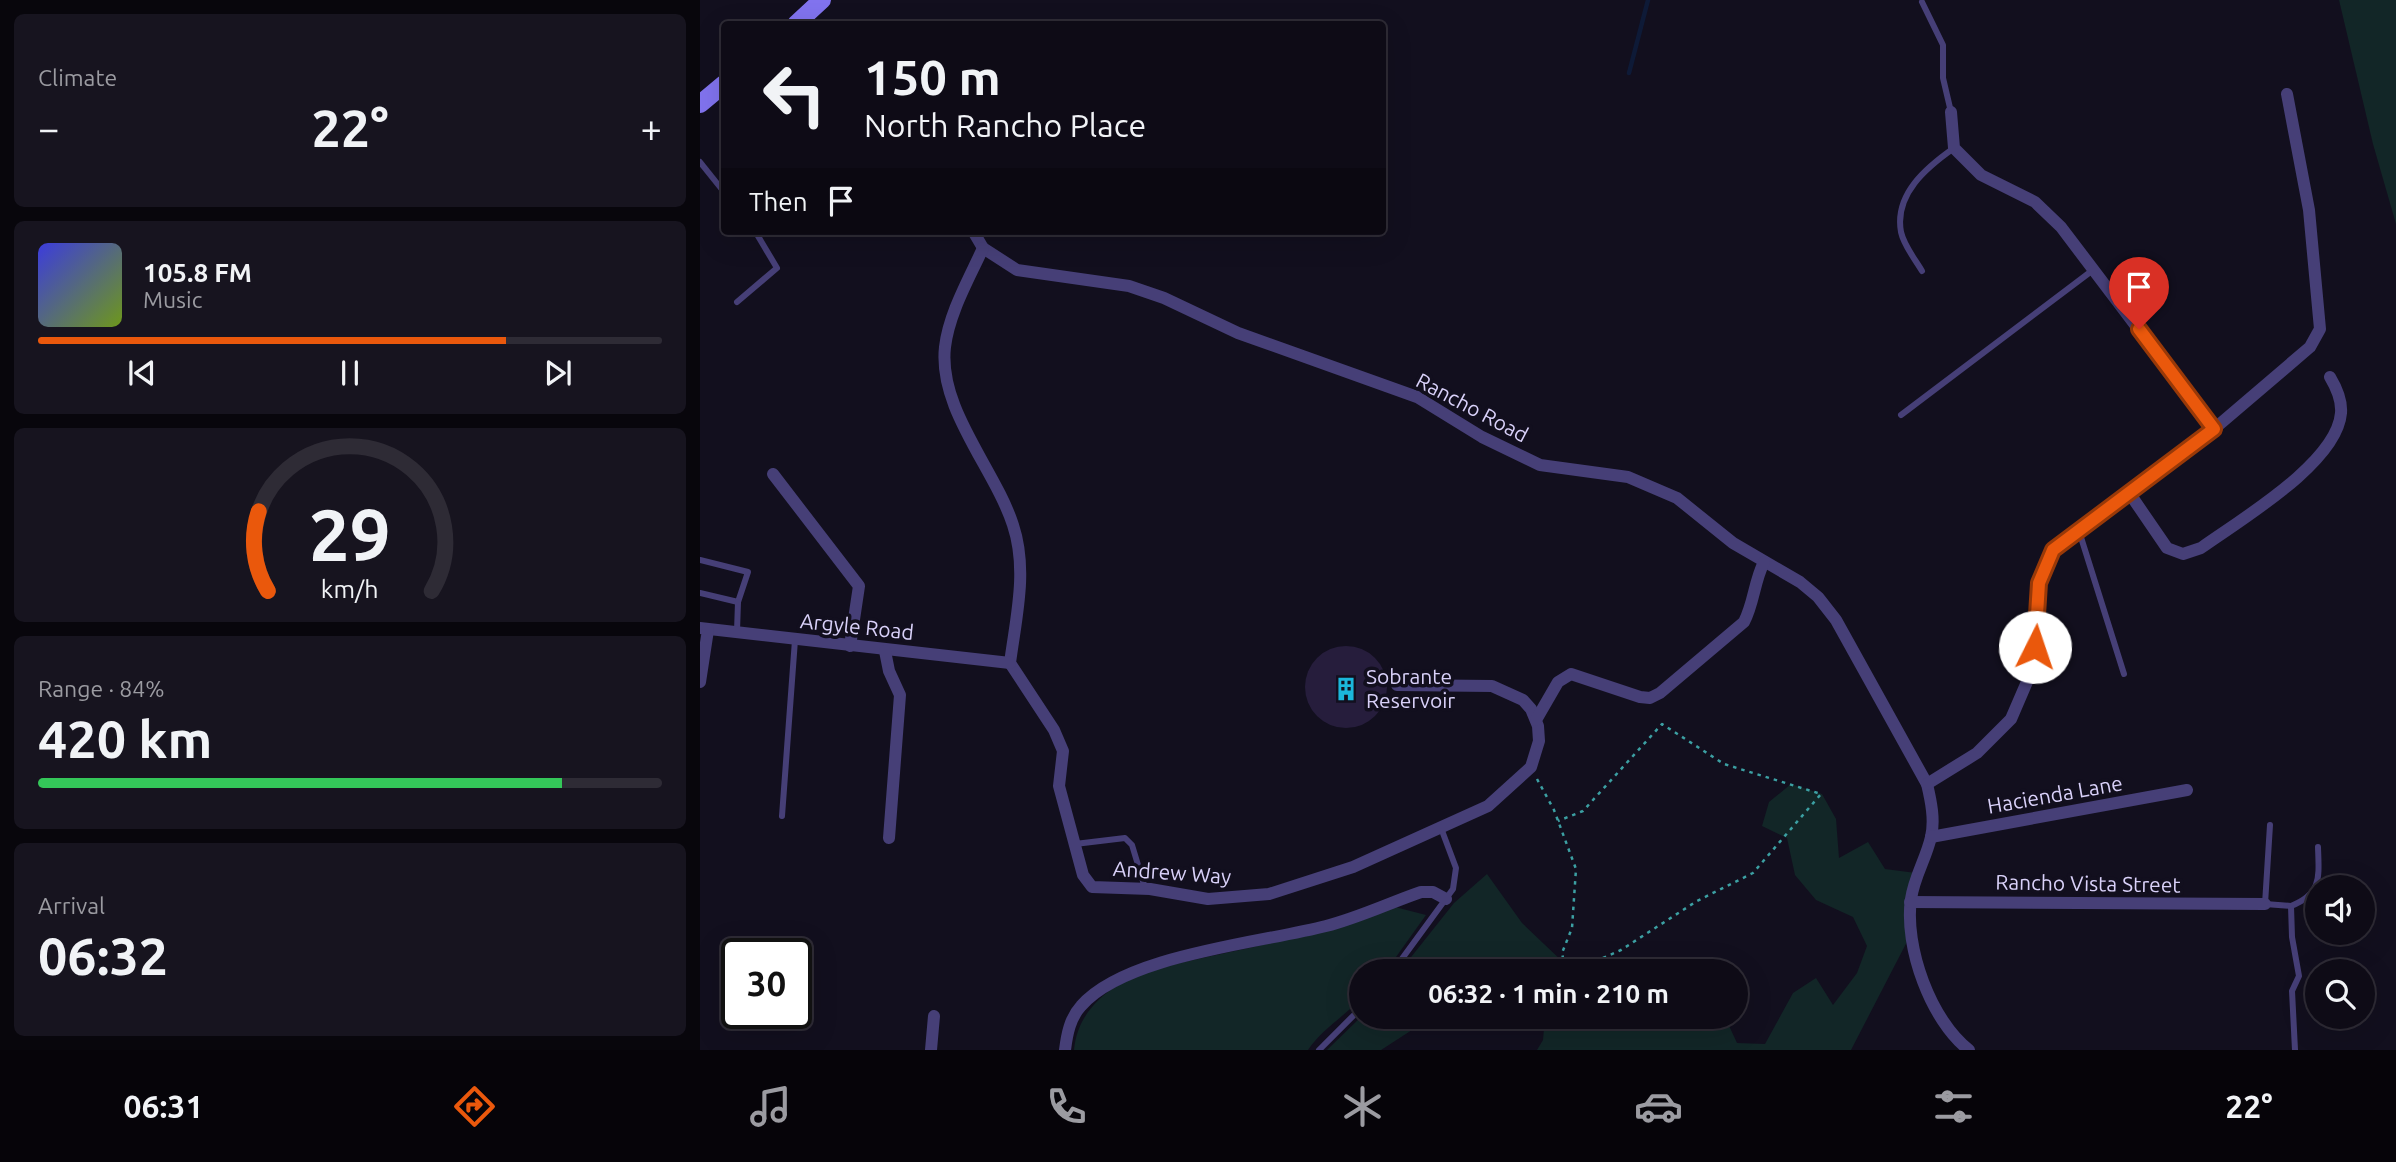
<!DOCTYPE html>
<meta charset="utf-8">
<style>
body{margin:0;font-family:Ubuntu,sans-serif;background:#17141f;color:#f1f3f6;height:100vh;display:flex;flex-direction:column;font-size:26px;white-space:nowrap}
*{box-sizing:border-box;margin:0}
p{font-size:23px;color:#9b9ba1}
.icon{flex:none;width:38px;height:38px;fill:none;stroke:currentColor;stroke-width:2;stroke-linecap:round;stroke-linejoin:round}
.map{position:relative;flex:1;overflow:hidden}
.details{display:flex;flex-direction:column;gap:14px;padding:14px;background:#08060c;width:700px}
.details>*{flex:none}
.hud{position:absolute;left:21px;top:21px;width:665px;height:214px;border-radius:7px;box-shadow:0 7px 28px #0002,0 0 0 2px #2e2b35;background:#0e0b16;color:#f1f3f6;overflow:hidden}
.buttons{position:absolute;left:1605px;top:875px;display:grid;gap:14px}
.buttons a{display:grid;place-items:center;width:70px;height:70px;border-radius:50%;background:#0e0b16;box-shadow:0 7px 28px #0002,0 0 0 2px #2e2b35;font-size:35px}
.speed{position:absolute;left:21px;top:938px;display:flex;gap:14px;font-size:35px;font-weight:700;text-align:center}
.speed>*{display:grid;place-content:center;width:91px;height:91px;border-radius:50%;background:#0e0b16;box-shadow:0 7px 28px #0002,0 0 0 2px #2e2b35;line-height:1}
.speed .limit{border:4px solid #111;border-radius:10px;background:#fff;color:#111}
.pin{position:absolute;display:grid;place-items:center;width:60px;height:60px;color:#fff;margin:-72px -30px;border-radius:50% 50% 50% 0;rotate:-45deg;box-shadow:0 0 7px #0007}
.pin .icon{rotate:45deg}
.me{position:absolute;width:77px;margin:-38px;rotate:4deg;stroke-linejoin:round;filter:drop-shadow(0 0 5px #0008)}
.turn{display:flex;align-items:center;gap:24px;height:147px;padding:0 28px;font-size:32px}
.turn .icon{width:91px;height:91px;stroke-width:2.5}
.turn b{display:block;font-size:49px;line-height:60px}
.then{display:flex;align-items:center;height:66px;padding:0 28px;background:#0003;gap:14px;font-size:26px}
.big{font-size:52px;font-weight:700;line-height:1.1}
.details .card{flex:1;display:flex;flex-direction:column;justify-content:center;gap:10px;min-width:0;padding:0 24px;border-radius:10px;background:#17141f}
.details .dial{align-items:center;gap:0}
.dial svg{height:182px;overflow:visible;fill:none;stroke:#2e2b35;stroke-width:7;stroke-linecap:round;text-anchor:middle}
.dial text{fill:#f1f3f6;stroke:none}
.song{display:flex;align-items:center;gap:21px}
.cover{width:84px;height:84px;border-radius:10px;background:linear-gradient(135deg,hsl(240 70% 55%),hsl(80 70% 35%))}
.played{height:7px;border-radius:4px;background:linear-gradient(90deg,#ea580c 75%,#2e2b35 75%)}
.keys{display:flex;justify-content:space-around;direction:ltr}
.heat{display:flex;justify-content:space-between;align-items:center;font-size:38px;direction:ltr}
.charge{height:10px;border-radius:5px;background:linear-gradient(90deg,#34c759 84%,#2e2b35 0)}
.trip{position:absolute;left:649px;top:959px;width:399px;height:70px;border-radius:35px;background:#0e0b16;box-shadow:0 7px 28px #0002,0 0 0 2px #2e2b35;font-weight:700;line-height:70px;text-align:center}
.menu{display:flex;height:112px;justify-content:space-around;align-items:center;background:#060409;color:#9b9ba1}
.menu .icon{width:49px;height:49px}
.menu .current{color:#ea580c}
.menu b{font-size:32px;color:#f1f3f6}
main{display:flex;flex:1;min-height:0}
.map>svg:first-child{display:block}
</style>
<main>
<section class="details">
<div class="card"><p>Climate</p>
<div class="heat"><a>−</a><b class="big">22°</b><a>+</a></div>
</div>
<div class="card">
<div class="song"><i class="cover"></i><div><b>105.8 FM</b><p>Music</p></div></div>
<div class="played"></div>
<div class="keys"><svg class="icon" aria-label="previous" viewBox="0 0 24 24"><path d="M18 5L8 12l10 7zM5 5v14"/></svg><svg class="icon" aria-label="pause" viewBox="0 0 24 24"><path d="M8 5v14M16 5v14"/></svg><svg class="icon" aria-label="next" viewBox="0 0 24 24"><path d="M6 5l10 7-10 7zM19 5v14"/></svg></div>
</div>
<div class="card dial"><svg viewBox="0 0 100 80">
<path d="M14 69A42 42 0 1 1 86 69"/>
<path d="M14 69A42 42 0 0 1 10 34" stroke="#ea580c"/>
<text x="50" y="56" font-size="32" font-weight="700">29</text>
<text x="50" y="72" font-size="11">km/h</text>
</svg></div>
<div class="card"><p>Range · 84%</p><b class="big">420 km</b><div class="charge"></div></div>
<div class="card"><p>Arrival</p><b class="big">06:32</b></div>
</section>
<div class="map">
<svg width="1696" height="1050" viewBox="0 0 1696 1050">
<rect width="100%" height="100%" fill="#120f1e"/>
<g fill="#122627">
<polygon points="1639,0 1696,0 1696,224 1673,144"/>
<polygon points="1091,784 1122,794 1136,819 1139,858 1168,842 1185,869 1216,873 1211,934 1151,1050 837,1050 843,1040 845,1017 882,1017 949,1029 974,1021 972,1017 1025,1017 1037,1043 1065,1044 1093,993 1116,978 1133,1005 1157,973 1167,946 1153,917 1116,900 1095,875 1087,838 1062,826 1069,802"/>
<polygon points="787,874 822,923 864,963 868,971 700,971 754,903"/>
<path d="M695,907L726,915L686,971H662L661,998C644,1017 622,1029 608,1050H374C377,1019 395,999 421,983C448,968 504,958 535,951C590,939 643,926 695,907Z"/>
<polygon points="662,1016 662,1017 732,1017 681,1050 627,1050"/>
</g>
<g fill="none" stroke-linecap="round" stroke-linejoin="round">
<polyline stroke="#0e1a37" stroke-width="4.5" points="929,73 948,0"/>
</g>
<circle fill="#261d3c" cx="646" cy="687" r="41"/>
<g fill="none" stroke-linecap="round" stroke-linejoin="round">
<polyline stroke="#3ca0a3" stroke-width="2.5" stroke-dasharray="3.5 5" stroke-linecap="butt" points="837,779 854,810 876,869 872,928 862,953 864,963 876,970 921,950 997,901 1053,873 1121,794 1024,764 962,724 883,811 858,821"/>
<g stroke="#463f77" stroke-width="6">
<polyline points="1222,2 1243,45 1243,78 1251,112"/>
<polyline points="0,162 24,192"/>
<path d="M1222,271C1215,259 1204,246 1201,232C1194,194 1227,167 1254,148"/>
<polyline points="37,302 77,268 55,231"/>
<polyline points="1201,415 1393,270"/>
<polyline points="1379,531 1424,674"/>
<polyline points="0,560 48,572 38,602 0,593"/>
<polyline points="37,631 38,602"/>
<polyline points="82,816 95,640"/>
<polyline points="1570,825 1565,904 1591,906 1592,937 1599,976 1592,991 1595,1050"/>
<polyline points="375,844 425,838 432,845 445,888"/>
<path d="M1591,906C1622,894 1619,877 1618,847"/>
<polyline points="693,971 753,889 756,868 741,828"/>
<polyline points="619,1050 662,1007"/>
</g>
<g stroke="#463f77" stroke-width="12">
<polyline points="1251,112 1254,148 1281,175 1335,202 1361,227 1514,429"/>
<path d="M273,231L283,248L317,270L429,286L464,298L538,333L717,397L782,437L840,465L928,477L977,498L1033,543L1100,582L1118,597L1136,620L1227,784C1231,801 1235,820 1231,837C1226,859 1214,877 1211,899C1204,947 1231,1021 1269,1050"/>
<path d="M283,248C269,279 249,313 245,347C238,409 295,469 313,525C328,570 316,617 310,663L354,730L363,751L359,786L383,875L392,887L450,889L508,899L569,894L653,867L788,806L831,767L839,741L838,726L831,709L823,700L792,686L697,685"/>
<polyline points="73,474 159,586 150,646"/>
<path d="M1430,494L1467,548L1483,554L1501,548C1540,520 1637,463 1641,413C1642,401 1636,387 1630,377"/>
<polyline points="0,628 310,663"/>
<polyline points="185,651 189,671 200,695 189,838"/>
<polyline points="0,682 8,630"/>
<path d="M836,720L858,682L871,674L940,697L950,698L960,693L1044,622C1054,603 1054,582 1064,562"/>
<polyline points="1227,784 1277,753 1311,719 1333,668 1339,583 1353,550 1514,429 1610,347 1620,329 1609,210 1587,94"/>
<polyline points="1231,837 1487,790"/>
<polyline points="1210,902 1565,904"/>
<polyline points="231,1050 234,1016"/>
<path d="M365,1050C367,1034 370,1018 381,1006C425,955 560,943 626,926C658,918 689,903 721,892H733L746,899"/>
</g>
<g stroke="#8173ee" stroke-width="18">
<polyline points="96,24 122,0"/>
<polyline points="0,104 24,84"/>
</g>
</g>
<g fill="none" stroke-linecap="round" stroke-linejoin="round">
<g stroke="#983908" stroke-width="18">
<polyline id="route" points="1335,647 1339,583 1353,550 1514,429 1439,329"/>
</g>
<use href="#route" stroke="#ea580c" stroke-width="12"/>
</g>
<defs>
<g id="building-bare" transform="scale(1.89)"><path d="M-4-6H4V6H1V3H-1V6H-4ZM-2.5-4.3h1.7v1.8h-1.7ZM.8-4.3h1.7v1.8H.8ZM-2.5-1h1.7V.8h-1.7ZM.8-1h1.7V.8H.8Z" fill="#1bb7db" stroke="#120f1e" stroke-width="2.5" paint-order="stroke"/></g>
</defs>
<g fill-rule="evenodd">
<use href="#building-bare" x="646" y="689"/>
</g>
<g text-anchor="middle" stroke-width="7" stroke-linejoin="round" paint-order="stroke">
<g font-size="21" fill="#d9d1f9" stroke="#120f1e">
<text transform="translate(772 408) rotate(28)" y="7">Rancho Road</text>
<text transform="translate(157 627) rotate(6)" y="7">Argyle Road</text>
<text transform="translate(1355 795) rotate(-10)" y="7">Hacienda Lane</text>
<text transform="translate(472 873) rotate(4)" y="7">Andrew Way</text>
<text transform="translate(1388 884) rotate(1)" y="7">Rancho Vista Street</text>
</g>
<g font-size="21" fill="#d9d1f9" stroke="#120f1e" text-anchor="start">
<text x="666" y="684">Sobrante<tspan x="666" dy="24">Reservoir</tspan></text>
</g>
</g>
</svg>
<div class="buttons">
<a><svg class="icon" aria-label="sound" viewBox="0 0 24 24"><path d="M4 9h4l5-4v14l-5-4H4zM17 9q2 3 0 6"/></svg></a>
<a><svg class="icon" aria-label="search" viewBox="0 0 24 24"><circle cx="10" cy="10" r="6"/><path d="M15 15l6 6"/></svg></a>
</div>
<div class="speed"><div class="limit">30</div></div>
<div class="pin" style="left:1439px;top:329px;background:#d93025"><svg class="icon" aria-label="arrive" viewBox="0 0 24 24"><path d="M6 21V4h12l-3 4 3 4H6"/></svg></div>
<svg class="me" style="left:1335px;top:647px" viewBox="-20 -20 40 40"><circle r="19" fill="#fff"/><path d="M0-13L10 11 0 6-10 11z" fill="#ea580c"/></svg>
<div class="trip">06:32 · 1 min · 210 m</div>
<div class="hud">
<div class="turn"><svg class="icon" aria-label="left" viewBox="0 0 24 24"><path d="M17 20v-9H6M10 6l-5 5 5 5"/></svg><div><b>150 m</b>North Rancho Place</div></div>
<div class="then">Then<svg class="icon" aria-label="arrive" viewBox="0 0 24 24"><path d="M6 21V4h12l-3 4 3 4H6"/></svg></div>
</div>
</div>
</main>
<nav class="menu">
<b>06:31</b>
<svg class="icon current" aria-label="directions" viewBox="0 0 24 24"><path d="M12 3l9 9-9 9-9-9zM9 14v-3h6M13 9l2 2-2 2"/></svg>
<svg class="icon" aria-label="music" viewBox="0 0 24 24"><path d="M9 18V5l10-2v13"/><circle cx="6" cy="18" r="3"/><circle cx="16" cy="16" r="3"/></svg>
<svg class="icon" aria-label="phone" viewBox="0 0 24 24"><path d="M5 4h4l2 5-3 2q2 4 5 5l2-3 5 2v4C11 20 4 13 5 4z"/></svg>
<svg class="icon" aria-label="climate" viewBox="0 0 24 24"><path d="M12 3v18M4 7l16 10M4 17L20 7"/></svg>
<svg class="icon" aria-label="car" viewBox="0 0 24 24"><path d="M5 17H2v-5l4-1 3-4h7l3 4 3 1v5h-3M9 17h6M6 11h13"/><circle cx="7" cy="17" r="2"/><circle cx="17" cy="17" r="2"/></svg>
<svg class="icon" aria-label="filters" viewBox="0 0 24 24"><path d="M4 7h16M4 17h16"/><circle cx="9" cy="7" r="2"/><circle cx="15" cy="17" r="2"/></svg>
<b>22°</b>
</nav>
